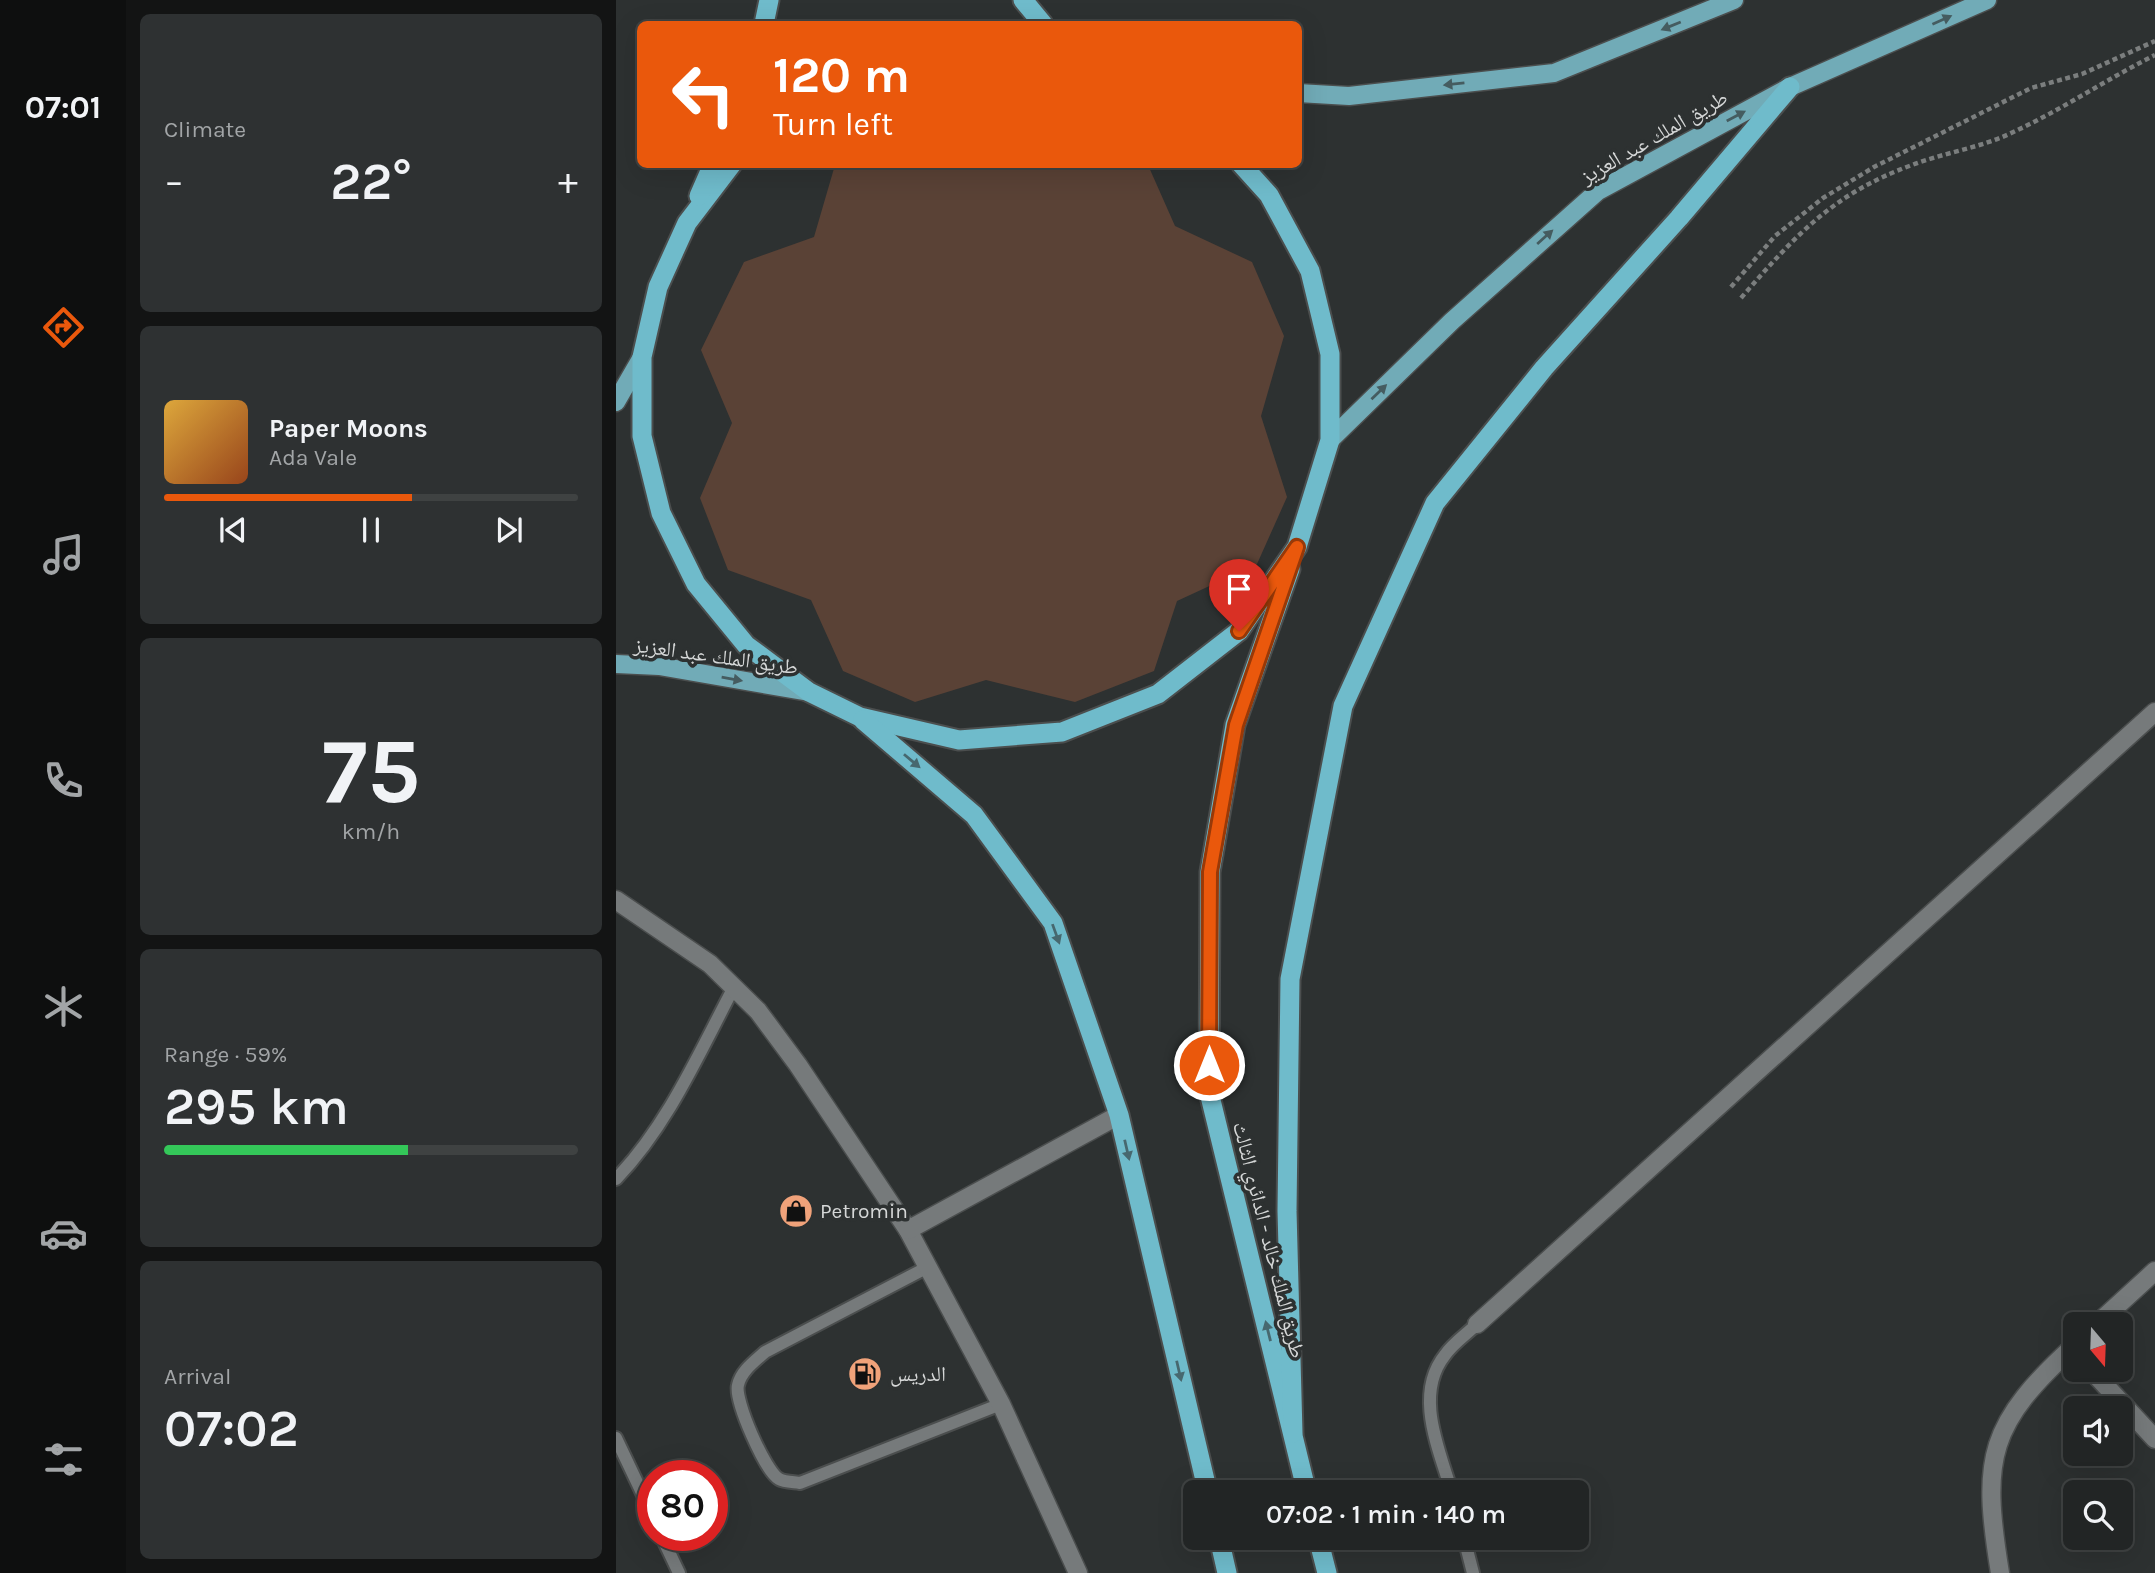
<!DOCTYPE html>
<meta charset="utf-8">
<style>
body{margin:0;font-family:Karla,"Noto Naskh Arabic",sans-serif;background:#2e3132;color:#f1f3f6;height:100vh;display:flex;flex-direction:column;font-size:26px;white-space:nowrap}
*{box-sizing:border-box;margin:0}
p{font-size:23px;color:#a2a5a7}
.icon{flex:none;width:38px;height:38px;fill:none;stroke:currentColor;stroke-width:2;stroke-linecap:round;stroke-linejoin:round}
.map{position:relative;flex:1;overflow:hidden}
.side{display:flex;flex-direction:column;gap:14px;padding:14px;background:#131414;width:490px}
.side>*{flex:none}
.top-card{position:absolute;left:21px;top:21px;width:665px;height:147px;border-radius:10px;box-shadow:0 7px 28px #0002,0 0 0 2px #3f4242;background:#ea580c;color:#fff;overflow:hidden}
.needle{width:46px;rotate:161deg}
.buttons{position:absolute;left:1447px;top:1312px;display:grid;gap:14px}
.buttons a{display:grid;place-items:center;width:70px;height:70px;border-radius:10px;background:#222525;box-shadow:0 7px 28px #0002,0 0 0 2px #3f4242;font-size:35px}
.speed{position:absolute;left:21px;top:1460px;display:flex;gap:14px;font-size:35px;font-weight:700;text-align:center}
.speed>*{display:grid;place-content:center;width:91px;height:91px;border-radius:50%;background:#222525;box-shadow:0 7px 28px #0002,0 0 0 2px #3f4242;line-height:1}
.speed .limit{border:10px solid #d22;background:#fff;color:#111}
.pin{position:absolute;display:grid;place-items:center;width:60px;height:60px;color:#fff;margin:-72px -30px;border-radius:50% 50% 50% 0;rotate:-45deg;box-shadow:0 0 7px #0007}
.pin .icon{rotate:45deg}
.me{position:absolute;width:77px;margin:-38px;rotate:0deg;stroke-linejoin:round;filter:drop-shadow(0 0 5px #0008)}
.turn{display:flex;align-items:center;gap:24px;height:147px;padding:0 21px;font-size:32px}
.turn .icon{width:91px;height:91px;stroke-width:2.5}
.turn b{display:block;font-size:49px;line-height:60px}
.big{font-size:52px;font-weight:600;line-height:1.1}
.side .tile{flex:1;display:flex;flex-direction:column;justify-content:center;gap:10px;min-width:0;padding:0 24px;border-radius:10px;background:#2e3132}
.side .dial{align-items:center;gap:0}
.dial b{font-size:91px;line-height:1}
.song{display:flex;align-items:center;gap:21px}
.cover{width:84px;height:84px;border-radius:10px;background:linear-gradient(135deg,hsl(40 70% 55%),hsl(20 70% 35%))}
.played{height:7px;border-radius:4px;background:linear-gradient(90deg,#ea580c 60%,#3f4242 60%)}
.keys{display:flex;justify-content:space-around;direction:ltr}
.heat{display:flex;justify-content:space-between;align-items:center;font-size:38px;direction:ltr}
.charge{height:10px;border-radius:5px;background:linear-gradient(90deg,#34c759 59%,#3f4242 0)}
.trip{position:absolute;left:567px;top:1480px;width:406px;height:70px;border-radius:10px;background:#222525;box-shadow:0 7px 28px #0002,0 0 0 2px #3f4242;font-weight:600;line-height:70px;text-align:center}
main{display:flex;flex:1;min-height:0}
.menu{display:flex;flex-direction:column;width:126px;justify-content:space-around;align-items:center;background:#0e0f0f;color:#a2a5a7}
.menu .icon{width:49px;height:49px}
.menu .on{color:#ea580c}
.menu b{font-size:32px;color:#f1f3f6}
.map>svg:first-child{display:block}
</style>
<main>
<nav class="menu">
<b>07:01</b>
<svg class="icon on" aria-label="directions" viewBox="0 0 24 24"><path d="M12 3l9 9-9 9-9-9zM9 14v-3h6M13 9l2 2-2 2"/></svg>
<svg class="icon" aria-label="music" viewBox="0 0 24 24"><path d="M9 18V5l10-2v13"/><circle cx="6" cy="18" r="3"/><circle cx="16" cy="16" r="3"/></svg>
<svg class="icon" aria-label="phone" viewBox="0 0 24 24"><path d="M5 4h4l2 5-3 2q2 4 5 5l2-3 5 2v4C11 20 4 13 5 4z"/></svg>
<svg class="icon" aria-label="climate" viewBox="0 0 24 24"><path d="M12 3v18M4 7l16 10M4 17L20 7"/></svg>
<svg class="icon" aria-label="car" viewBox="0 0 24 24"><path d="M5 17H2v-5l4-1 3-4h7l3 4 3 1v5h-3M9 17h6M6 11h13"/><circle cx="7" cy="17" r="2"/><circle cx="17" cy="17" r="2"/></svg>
<svg class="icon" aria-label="filters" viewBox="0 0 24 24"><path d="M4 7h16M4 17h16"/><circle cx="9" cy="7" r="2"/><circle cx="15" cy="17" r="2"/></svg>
</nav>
<section class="side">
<div class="tile"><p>Climate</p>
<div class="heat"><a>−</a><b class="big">22°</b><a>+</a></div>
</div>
<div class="tile">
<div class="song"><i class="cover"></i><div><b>Paper Moons</b><p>Ada Vale</p></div></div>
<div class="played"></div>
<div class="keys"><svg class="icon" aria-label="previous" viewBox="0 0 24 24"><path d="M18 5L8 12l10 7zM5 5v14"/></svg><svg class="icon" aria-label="pause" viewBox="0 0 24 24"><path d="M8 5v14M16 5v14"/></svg><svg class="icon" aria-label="next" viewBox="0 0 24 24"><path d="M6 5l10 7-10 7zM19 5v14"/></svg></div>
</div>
<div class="tile dial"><b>75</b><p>km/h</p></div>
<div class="tile"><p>Range · 59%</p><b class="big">295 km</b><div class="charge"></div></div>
<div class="tile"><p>Arrival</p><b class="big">07:02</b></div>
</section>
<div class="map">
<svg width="1539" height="1573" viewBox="0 0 1539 1573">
<rect width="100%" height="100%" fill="#2d3131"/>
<polygon fill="#5a4236" points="219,165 532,165 559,226 636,262 668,336 645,416 671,497 641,564 561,601 538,671 459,702 370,680 299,702 227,671 195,600 112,570 84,498 116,423 85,350 128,262 198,237"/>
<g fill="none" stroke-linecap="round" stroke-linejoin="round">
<g stroke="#4b4e4e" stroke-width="16">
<g id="service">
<path d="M0,1179C52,1125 83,1053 118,987"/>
<path d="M312,1267L149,1352C139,1361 125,1371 122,1385C118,1400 149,1471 163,1479C168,1482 178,1482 184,1483L385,1404"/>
<polyline points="0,1438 37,1516"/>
<path d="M836,1493C824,1451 797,1395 829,1355C837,1343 851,1334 861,1324"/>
<polyline points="45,1535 63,1573"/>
<polyline points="848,1538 857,1573"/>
</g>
</g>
<g stroke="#4b4e4e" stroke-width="21">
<g id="minor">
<polyline points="0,900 94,964 142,1011 182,1065 292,1230 385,1404 462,1573"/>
<polyline points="292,1230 503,1115"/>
<polyline points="861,1324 1539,712"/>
<polyline points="1480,1325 1539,1271"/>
<polyline points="1475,1370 1539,1439"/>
<path d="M1384,1573C1365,1457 1372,1424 1460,1344"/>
</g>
</g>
<g stroke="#4b4e4e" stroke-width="21">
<g id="primary">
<polyline points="682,93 733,96 938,73 1118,0"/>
<polyline points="0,402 26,357"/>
<polyline points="714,440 836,321 982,191 1174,87 1371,0"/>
<polyline points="0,664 43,666 193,692"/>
</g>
</g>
<g stroke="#4b4e4e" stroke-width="23">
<g id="trunk">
<polyline points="407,0 427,24"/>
<polyline points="148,24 153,0"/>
<polyline points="116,164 71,223 42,287 26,357 26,436 45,513 80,584 130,645 193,692 244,717 343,740 446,732 542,694 623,631 681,547 714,440 714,354 694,271 653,195 625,164"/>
<polyline points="83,196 97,164"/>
<polyline points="674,569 619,725 594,872 593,1092 691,1493"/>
<polyline points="247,720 358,815 437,923 503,1115 592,1493"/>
<polyline points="677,1433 671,1211 674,979 727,706 819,503 928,368 1063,218 1174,87"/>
<polyline points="603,1538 611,1573"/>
<polyline points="702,1538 711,1573"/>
</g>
</g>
<g stroke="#7b7e7e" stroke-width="4.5" stroke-dasharray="5 3.5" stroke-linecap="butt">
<polyline points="1115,287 1159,236 1207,198 1258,167 1415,88 1466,74 1539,41"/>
<path d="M1125,298C1179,236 1216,194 1296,165C1327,153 1363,148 1393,134C1444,111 1489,80 1539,55"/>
</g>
<use href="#service" stroke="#767a7b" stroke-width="12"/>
<use href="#minor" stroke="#767a7b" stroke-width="18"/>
<use href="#primary" stroke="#71abb7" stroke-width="18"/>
<use href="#trunk" stroke="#6fbbcb" stroke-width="19"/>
</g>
<defs><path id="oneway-solid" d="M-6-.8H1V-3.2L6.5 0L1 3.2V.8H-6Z" transform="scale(1.75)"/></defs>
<g fill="#455c60">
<use href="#oneway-solid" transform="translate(1326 20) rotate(-24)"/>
<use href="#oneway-solid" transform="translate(1055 26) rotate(158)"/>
<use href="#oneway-solid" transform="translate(838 84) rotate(174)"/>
<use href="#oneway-solid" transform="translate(1120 116) rotate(-28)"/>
<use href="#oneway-solid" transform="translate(929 237) rotate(-42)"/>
<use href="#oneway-solid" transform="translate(763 392) rotate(-44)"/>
<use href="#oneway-solid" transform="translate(116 679) rotate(10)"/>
</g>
<g fill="#47686f">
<use href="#oneway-solid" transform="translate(296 761) rotate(40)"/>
<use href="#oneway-solid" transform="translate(440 934) rotate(70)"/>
<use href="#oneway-solid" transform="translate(511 1150) rotate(77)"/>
<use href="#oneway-solid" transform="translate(652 1331) rotate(-104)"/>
<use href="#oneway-solid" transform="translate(563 1371) rotate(77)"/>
</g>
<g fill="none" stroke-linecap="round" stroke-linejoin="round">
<g stroke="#983908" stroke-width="18">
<polyline id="route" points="593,1065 594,872 620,725 681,547 623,631"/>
</g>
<use href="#route" stroke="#ea580c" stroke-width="12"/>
</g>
<defs>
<g id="shop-disc" transform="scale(1.75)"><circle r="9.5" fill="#f0a27a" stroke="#2d3131"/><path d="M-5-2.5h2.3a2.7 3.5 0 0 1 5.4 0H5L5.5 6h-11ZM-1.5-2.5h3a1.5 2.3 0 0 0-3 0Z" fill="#111"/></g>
<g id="fuel-disc" transform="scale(1.75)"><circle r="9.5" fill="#f0a27a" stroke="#2d3131"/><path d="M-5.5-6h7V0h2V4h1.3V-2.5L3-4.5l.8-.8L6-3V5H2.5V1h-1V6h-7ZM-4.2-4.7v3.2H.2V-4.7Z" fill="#111"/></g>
</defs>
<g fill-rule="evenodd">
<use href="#shop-disc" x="180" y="1211"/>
<use href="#fuel-disc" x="249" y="1374"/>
</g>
<g text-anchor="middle" stroke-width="7" stroke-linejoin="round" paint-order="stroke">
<g font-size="21" fill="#d5d7d7" stroke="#2d3131">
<text transform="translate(1038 137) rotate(-30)" y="7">طريق الملك عبد العزيز</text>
<text transform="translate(100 656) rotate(8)" y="7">طريق الملك عبد العزيز</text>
<text transform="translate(653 1240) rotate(76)" y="7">طريق الملك خالد - الدائري الثالث</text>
</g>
<g font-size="21" fill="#d5d7d7" stroke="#2d3131" text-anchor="start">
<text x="204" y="1218">Petromin</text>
<text x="274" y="1381">الدريس</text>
</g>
</g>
</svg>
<div class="buttons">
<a><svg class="needle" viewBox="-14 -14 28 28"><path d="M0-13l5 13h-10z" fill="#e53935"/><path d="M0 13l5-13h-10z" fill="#a2a5a7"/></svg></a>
<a><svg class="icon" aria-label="sound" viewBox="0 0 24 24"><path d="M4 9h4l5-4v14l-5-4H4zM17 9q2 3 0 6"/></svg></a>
<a><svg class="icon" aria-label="search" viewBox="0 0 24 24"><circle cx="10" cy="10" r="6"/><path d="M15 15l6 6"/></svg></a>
</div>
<div class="speed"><div class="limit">80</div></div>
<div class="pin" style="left:623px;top:631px;background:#d93025"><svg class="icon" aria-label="arrive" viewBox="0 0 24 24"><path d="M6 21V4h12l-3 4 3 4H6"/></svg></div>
<svg class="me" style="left:593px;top:1065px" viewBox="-20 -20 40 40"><circle r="17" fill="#ea580c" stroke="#fff" stroke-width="3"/><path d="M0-11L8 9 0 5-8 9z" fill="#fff"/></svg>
<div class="trip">07:02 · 1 min · 140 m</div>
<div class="top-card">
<div class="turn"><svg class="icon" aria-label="left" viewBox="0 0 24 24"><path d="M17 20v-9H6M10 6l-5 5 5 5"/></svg><div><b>120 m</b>Turn left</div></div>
</div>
</div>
</main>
